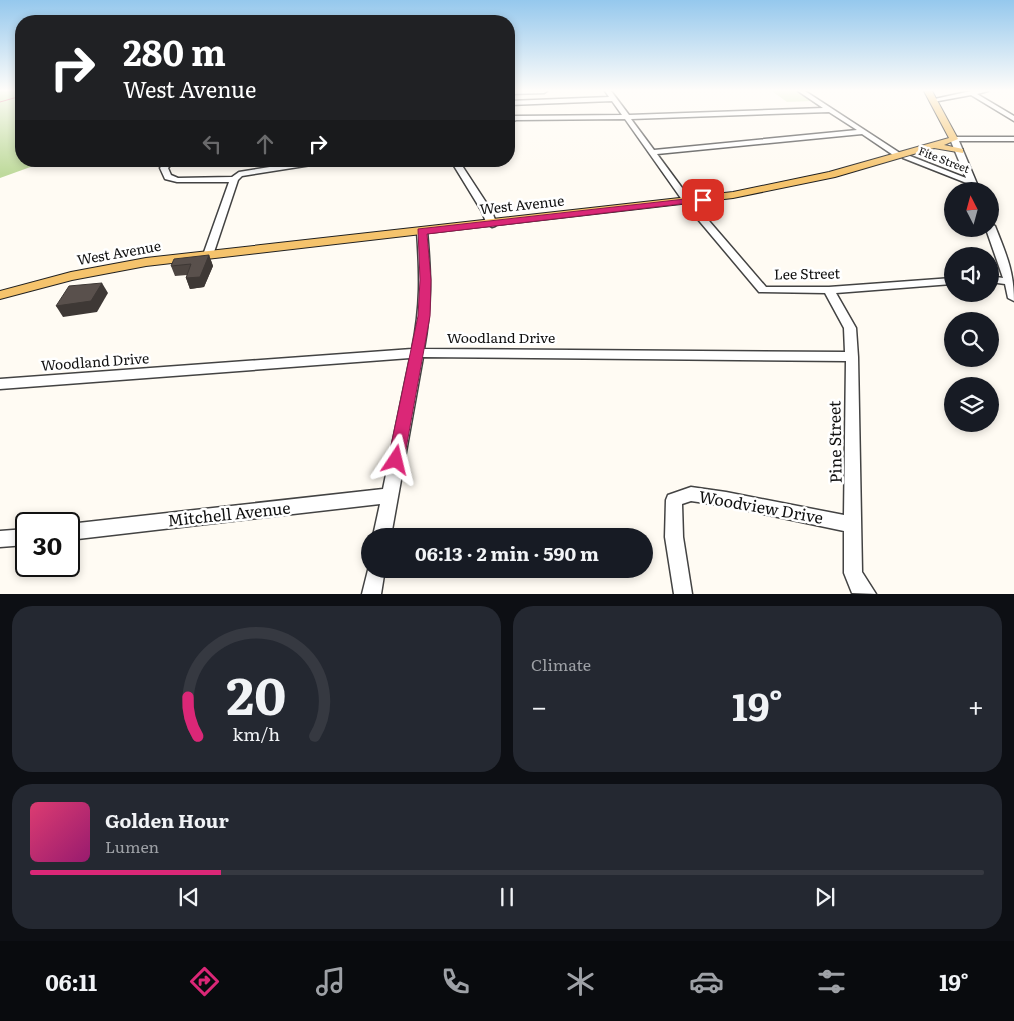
<!DOCTYPE html>
<meta charset="utf-8">
<style>
body{margin:0;font-family:Literata,serif;background:#242831;color:#f1f3f6;height:100vh;display:flex;flex-direction:column;font-size:19px;white-space:nowrap}
*{box-sizing:border-box;margin:0}
p{font-size:16px;color:#9ea1a6}
.icon{flex:none;width:28px;height:28px;fill:none;stroke:currentColor;stroke-width:2;stroke-linecap:round;stroke-linejoin:round}
.map{position:relative;height:594px;overflow:hidden}
.panel{display:flex;flex-direction:column;gap:12px;padding:12px;background:#0d0f14;flex:1}
.panel>*{flex:none}
.guide{position:absolute;left:15px;top:15px;width:500px;height:152px;border-radius:20px;box-shadow:0 2px 8px #0003;background:#202124;color:#fff;overflow:hidden}
.needle{width:32px;rotate:354deg}
.fabs{position:absolute;left:944px;top:182px;display:grid;gap:10px}
.fabs a{display:grid;place-items:center;width:55px;height:55px;border-radius:50%;background:#171b24;box-shadow:0 2px 8px #0003;font-size:25px}
.speed{position:absolute;left:15px;top:512px;display:flex;gap:10px;font-size:25px;font-weight:700;text-align:center}
.speed>*{display:grid;place-content:center;width:65px;height:65px;border-radius:50%;background:#171b24;box-shadow:0 2px 8px #0003;line-height:1}
.speed .limit{border:2px solid #111;border-radius:8px;background:#fff;color:#111}
.pin{position:absolute;display:grid;place-items:center;width:42px;height:42px;color:#fff;margin:-21px;border-radius:10px;box-shadow:0 2px 8px #0006}
.me{position:absolute;width:55px;margin:-28px;rotate:10deg;stroke-linejoin:round;filter:drop-shadow(0 0 4px #0008)}
.turn{display:flex;align-items:center;gap:18px;height:105px;padding:0 25px;font-size:22px}
.turn .icon{width:65px;height:65px;stroke-width:2.5}
.turn b{display:block;font-size:35px;line-height:42px}
.lanes{display:flex;align-items:center;height:48px;padding:0 25px;background:#0003;justify-content:center;gap:25px;direction:ltr}
.lanes .off{opacity:.35}
.big{font-size:38px;font-weight:700;line-height:1.1}
.panel .widget{flex:1;display:flex;flex-direction:column;justify-content:center;gap:8px;min-width:0;padding:0 18px;border-radius:20px;background:#242831}
.panel .dial{align-items:center;gap:0}
.dial svg{height:130px;overflow:visible;fill:none;stroke:#363941;stroke-width:7;stroke-linecap:round;text-anchor:middle}
.dial text{fill:#f1f3f6;stroke:none}
.song{display:flex;align-items:center;gap:15px}
.cover{width:60px;height:60px;border-radius:8px;background:linear-gradient(135deg,hsl(340 70% 55%),hsl(320 70% 35%))}
.played{height:5px;border-radius:2px;background:linear-gradient(90deg,#db2777 20%,#363941 20%)}
.keys{display:flex;justify-content:space-around;direction:ltr}
.heat{display:flex;justify-content:space-between;align-items:center;font-size:28px;direction:ltr}
.panel .tiles{flex:1;display:grid;gap:12px;grid-template-columns:1fr 1fr}
.widget:last-child{grid-column:span 2}
.trip{position:absolute;left:361px;top:528px;width:292px;height:50px;border-radius:25px;background:#171b24;box-shadow:0 2px 8px #0003;font-weight:700;line-height:50px;text-align:center}
.tabs{display:flex;height:80px;justify-content:space-around;align-items:center;background:#090b0e;color:#9ea1a6}
.tabs .icon{width:35px;height:35px}
.tabs .current{color:#db2777}
.tabs b{font-size:22px;color:#f1f3f6}
.map>svg:first-child{display:block}
</style>
<div class="map">
<svg width="1014" height="594" viewBox="0 0 1014 594">
<rect width="100%" height="100%" fill="#fffbf3"/>
<polygon fill="#d9e9bd" points="772,91 798,91 812,101 787,102"/>
<polygon fill="#bfda9c" points="0,91 21,91 21,161 47,161 0,178"/>
<g fill="none" stroke-linecap="round" stroke-linejoin="round">
<g stroke="#434343" stroke-width="3">
<g id="minor">
<polygon points="509,91 547,91 544,93 509,94"/>
<path d="M605,91H611L629,115L823,108L798,91H805L903,155L896,157L862,134L657,154L691,200L766,287H829L952,278V284L836,293L856,328L858,357L862,572L876,594L852,593L844,573V531L726,506L691,501L682,504L683,537L692,594H674L665,537L666,500L668,495L691,487L726,492L844,515L846,361L423,357L391,536H373L380,504L69,540V524L383,489L410,358L0,389V379L412,349C421,305 420,275 417,231L422,228L427,231C431,275 432,305 424,349L845,352L844,328L825,293L759,292L685,204L625,119L516,120L509,123V119L515,116L622,115L612,101L509,105V101L609,97ZM829,112L857,130L654,150L631,119Z"/>
<polygon points="971,91 988,91 977,94 1014,116 1014,121 971,95 933,102 930,100"/>
<polygon points="951,137 1014,137 1014,141 959,141 980,191 972,191 969,184 903,158 910,156 966,178 950,139"/>
<polygon points="166,161 174,161 168,168 171,175 178,178 232,177 239,172 307,161 328,161 324,163 242,176 238,180 213,255 208,258 203,255 229,182 177,182 165,179 160,168"/>
<polygon points="451,161 459,161 491,210 497,224 495,226 492,227 487,224 481,210"/>
<path d="M990,223L995,226C1006,254 1014,271 1014,301L1008,298L1005,284L990,282V276L1003,278L986,229H990Z"/>
<polygon points="26,529 26,545 0,547 0,531"/>
<polygon points="370,562 370,569 385,569 381,594 362,594"/>
</g>
</g>
<g stroke="#212121" stroke-width="2">
<polygon id="major" points="924,91 932,91 958,139 944,145 963,149 963,153 934,148 835,177 733,198 146,266 72,280 0,299 0,291 71,272 146,258 733,192 829,172 949,138"/>
</g>
<use href="#minor" fill="#fff" fill-rule="evenodd"/>
<use href="#major" fill="#f5c36c" fill-rule="evenodd"/>
<polyline stroke="#be2943" stroke-width="1" points="0,102 21,96"/>
</g>
<polygon fill="#4d4541" points="209,255 213,266 204,287 190,289 186,278 187,275 175,276 171,266"/>
<g fill="#3e3835">
<polygon points="209,255 213,266 204,287 190,289 186,278"/>
<polygon points="102,283 108,293 97,312 63,317 56,306"/>
</g>
<g fill="#59504c" stroke="#3e3835">
<polygon points="209,255 200,277 186,278 191,264 171,266 174,259"/>
<polygon points="102,283 91,301 56,306 69,286"/>
</g>
<linearGradient id="sky" x2="0" y2="1"><stop stop-color="#95c8ed"/><stop offset="0.52" stop-color="#fffdfa"/><stop offset="1" stop-color="#fffdfa" stop-opacity="0"/></linearGradient>
<rect width="1014" height="174" fill="url(#sky)"/>
<polygon fill="#db2777" stroke="#8e194d" points="703,197 707,200 706,201 427,234 431,280 430,316 404,460 401,465 396,467 390,465 388,460 418,316 420,280 418,229"/>
<g text-anchor="middle" stroke-width="5" stroke-linejoin="round" paint-order="stroke">
<g font-size="11" fill="#101010" stroke="#fff">
<text transform="translate(944 160) rotate(21)" y="4">Fite Street</text>
</g>
<g font-size="14" fill="#101010" stroke="#fff">
<text transform="translate(522 205) rotate(-6)" y="5">West Avenue</text>
<text transform="translate(119 253) rotate(-10)" y="5">West Avenue</text>
<text transform="translate(807 274) rotate(-1)" y="5">Lee Street</text>
<text x="501" y="343">Woodland Drive</text>
<text transform="translate(95 362) rotate(-4)" y="5">Woodland Drive</text>
</g>
<g font-size="16" fill="#101010" stroke="#fff">
<text transform="translate(835 442) rotate(-91)" y="6">Pine Street</text>
<text transform="translate(761 507) rotate(10)" y="6">Woodview Drive</text>
<text transform="translate(229 514) rotate(-6)" y="6">Mitchell Avenue</text>
</g>
</g>
</svg>
<div class="fabs">
<a><svg class="needle" viewBox="-14 -14 28 28"><path d="M0-13l5 13h-10z" fill="#e53935"/><path d="M0 13l5-13h-10z" fill="#9ea1a6"/></svg></a>
<a><svg class="icon" aria-label="sound" viewBox="0 0 24 24"><path d="M4 9h4l5-4v14l-5-4H4zM17 9q2 3 0 6"/></svg></a>
<a><svg class="icon" aria-label="search" viewBox="0 0 24 24"><circle cx="10" cy="10" r="6"/><path d="M15 15l6 6"/></svg></a>
<a><svg class="icon" aria-label="layers" viewBox="0 0 24 24"><path d="M12 4l9 5-9 5-9-5zM3 14l9 5 9-5"/></svg></a>
</div>
<div class="speed"><div class="limit">30</div></div>
<div class="pin" style="left:703px;top:200px;background:#d93025"><svg class="icon" aria-label="arrive" viewBox="0 0 24 24"><path d="M6 21V4h12l-3 4 3 4H6"/></svg></div>
<svg class="me" style="left:396px;top:460px" viewBox="-20 -20 40 40"><path d="M0-17L14 15 0 8-14 15z" fill="#db2777" stroke="#fff" stroke-width="4"/></svg>
<div class="trip">06:13 · 2 min · 590 m</div>
<div class="guide">
<div class="turn"><svg class="icon" aria-label="right" viewBox="0 0 24 24"><path d="M7 20v-9h11M14 6l5 5-5 5"/></svg><div><b>280 m</b>West Avenue</div></div>
<div class="lanes"><svg class="icon off" aria-label="left" viewBox="0 0 24 24"><path d="M17 20v-9H6M10 6l-5 5 5 5"/></svg><svg class="icon off" aria-label="ahead" viewBox="0 0 24 24"><path d="M12 20V5M6 11l6-6 6 6"/></svg><svg class="icon" aria-label="right" viewBox="0 0 24 24"><path d="M7 20v-9h11M14 6l5 5-5 5"/></svg></div>
</div>
</div>
<section class="panel">
<div class="tiles">
<div class="widget dial"><svg viewBox="0 0 100 80">
<path d="M14 69A42 42 0 1 1 86 69"/>
<path d="M14 69A42 42 0 0 1 8 45" stroke="#db2777"/>
<text x="50" y="56" font-size="32" font-weight="700">20</text>
<text x="50" y="72" font-size="11">km/h</text>
</svg></div>
<div class="widget"><p>Climate</p>
<div class="heat"><a>−</a><b class="big">19°</b><a>+</a></div>
</div>
<div class="widget">
<div class="song"><i class="cover"></i><div><b>Golden Hour</b><p>Lumen</p></div></div>
<div class="played"></div>
<div class="keys"><svg class="icon" aria-label="previous" viewBox="0 0 24 24"><path d="M18 5L8 12l10 7zM5 5v14"/></svg><svg class="icon" aria-label="pause" viewBox="0 0 24 24"><path d="M8 5v14M16 5v14"/></svg><svg class="icon" aria-label="next" viewBox="0 0 24 24"><path d="M6 5l10 7-10 7zM19 5v14"/></svg></div>
</div>
</div>
</section>
<nav class="tabs">
<b>06:11</b>
<svg class="icon current" aria-label="directions" viewBox="0 0 24 24"><path d="M12 3l9 9-9 9-9-9zM9 14v-3h6M13 9l2 2-2 2"/></svg>
<svg class="icon" aria-label="music" viewBox="0 0 24 24"><path d="M9 18V5l10-2v13"/><circle cx="6" cy="18" r="3"/><circle cx="16" cy="16" r="3"/></svg>
<svg class="icon" aria-label="phone" viewBox="0 0 24 24"><path d="M5 4h4l2 5-3 2q2 4 5 5l2-3 5 2v4C11 20 4 13 5 4z"/></svg>
<svg class="icon" aria-label="climate" viewBox="0 0 24 24"><path d="M12 3v18M4 7l16 10M4 17L20 7"/></svg>
<svg class="icon" aria-label="car" viewBox="0 0 24 24"><path d="M5 17H2v-5l4-1 3-4h7l3 4 3 1v5h-3M9 17h6M6 11h13"/><circle cx="7" cy="17" r="2"/><circle cx="17" cy="17" r="2"/></svg>
<svg class="icon" aria-label="filters" viewBox="0 0 24 24"><path d="M4 7h16M4 17h16"/><circle cx="9" cy="7" r="2"/><circle cx="15" cy="17" r="2"/></svg>
<b>19°</b>
</nav>
